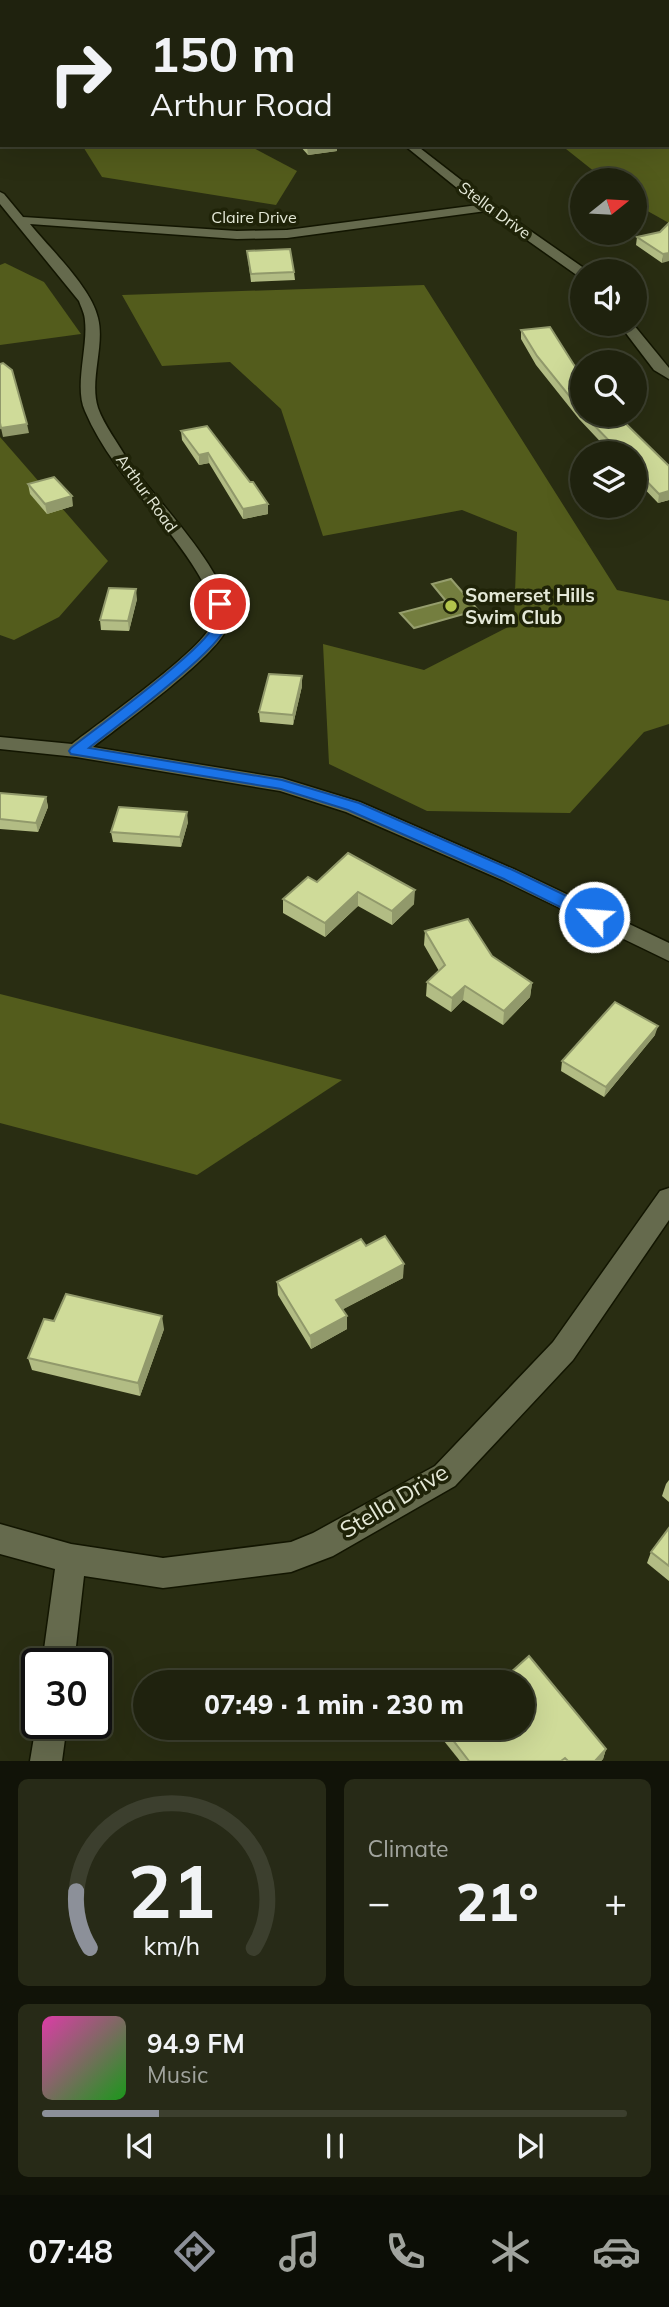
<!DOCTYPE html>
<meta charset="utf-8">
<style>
body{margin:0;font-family:Mulish,sans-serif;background:#272a17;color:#f1f3f6;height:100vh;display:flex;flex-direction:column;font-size:26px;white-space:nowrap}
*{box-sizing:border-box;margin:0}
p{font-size:23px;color:#a1a49e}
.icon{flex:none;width:38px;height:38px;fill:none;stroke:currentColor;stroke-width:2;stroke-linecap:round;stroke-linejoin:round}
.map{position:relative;height:1761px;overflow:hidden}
.details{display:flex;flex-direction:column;gap:18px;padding:18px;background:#111308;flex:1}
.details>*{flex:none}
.top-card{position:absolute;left:0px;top:0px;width:670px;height:147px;box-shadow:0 7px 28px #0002,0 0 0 2px #3c3f2e;background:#1f220e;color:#f1f3f6;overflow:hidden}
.needle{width:46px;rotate:72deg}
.buttons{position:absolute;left:570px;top:168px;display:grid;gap:14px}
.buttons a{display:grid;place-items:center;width:77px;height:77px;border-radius:50%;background:#1f220e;box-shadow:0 7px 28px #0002,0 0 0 2px #3c3f2e;font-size:35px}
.speed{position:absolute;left:21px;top:1648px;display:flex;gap:14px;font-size:35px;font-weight:700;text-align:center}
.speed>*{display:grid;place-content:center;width:91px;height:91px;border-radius:50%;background:#1f220e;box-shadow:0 7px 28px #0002,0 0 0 2px #3c3f2e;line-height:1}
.speed .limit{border:4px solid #111;border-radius:10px;background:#fff;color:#111}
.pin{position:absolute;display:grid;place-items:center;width:60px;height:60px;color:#fff;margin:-30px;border:4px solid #fff;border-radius:50%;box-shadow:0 2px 7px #0007}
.me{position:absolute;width:77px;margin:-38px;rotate:296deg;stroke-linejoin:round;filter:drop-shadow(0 0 5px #0008)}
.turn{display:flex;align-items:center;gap:24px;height:147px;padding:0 35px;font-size:32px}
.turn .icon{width:91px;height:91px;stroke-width:2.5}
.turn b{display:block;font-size:49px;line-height:60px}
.big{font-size:52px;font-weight:800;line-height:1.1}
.details .card{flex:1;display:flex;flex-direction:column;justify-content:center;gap:10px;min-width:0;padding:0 24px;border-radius:10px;background:#272a17}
.details .dial{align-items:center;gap:0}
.dial svg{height:182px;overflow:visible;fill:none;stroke:#3c3f2e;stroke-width:7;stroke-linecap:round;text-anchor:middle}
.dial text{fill:#f1f3f6;stroke:none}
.song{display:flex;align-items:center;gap:21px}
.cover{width:84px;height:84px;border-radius:10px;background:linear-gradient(135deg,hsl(320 70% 55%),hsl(120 70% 35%))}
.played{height:7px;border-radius:4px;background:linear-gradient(90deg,#8c9099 20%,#3c3f2e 20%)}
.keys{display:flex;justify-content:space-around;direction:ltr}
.heat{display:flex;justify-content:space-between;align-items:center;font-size:38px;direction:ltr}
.details .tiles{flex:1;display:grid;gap:18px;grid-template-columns:1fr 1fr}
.card:last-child{grid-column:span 2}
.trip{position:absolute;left:133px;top:1670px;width:402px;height:70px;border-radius:35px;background:#1f220e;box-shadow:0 7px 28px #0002,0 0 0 2px #3c3f2e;font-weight:800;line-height:70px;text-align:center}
.menu{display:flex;height:112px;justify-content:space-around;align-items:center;background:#0c0e06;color:#a1a49e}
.menu .icon{width:49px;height:49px}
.menu .selected{color:#8c9099}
.menu b{font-size:32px;color:#f1f3f6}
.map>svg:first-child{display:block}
</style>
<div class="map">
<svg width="669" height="1761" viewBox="0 0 669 1761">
<rect width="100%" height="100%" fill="#292d12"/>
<g fill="#535c1c">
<polygon points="669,119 669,223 635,204 635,180 605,180 561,145 668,145"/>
<polygon points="82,145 248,145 297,171 276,205 102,177"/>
<polygon points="5,263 44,282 81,334 0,345 0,265"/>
<polygon points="424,285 617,590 669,601 669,724 644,732 570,813 427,811 329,764 323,644 424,670 514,624 517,532 462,510 323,536 281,409 230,362 162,366 122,295"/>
<polygon points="0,437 108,561 59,617 14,640 0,635"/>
<polygon points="0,994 342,1080 197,1175 0,1123"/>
</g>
<polygon fill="#747e3f" stroke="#969e6d" stroke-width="2" points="451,579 478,610 414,628 400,613 446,601 432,584"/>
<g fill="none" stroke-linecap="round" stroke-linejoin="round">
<g stroke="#121500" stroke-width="3">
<g id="minor">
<polygon points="11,0 21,0 21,2 12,2"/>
<polygon points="220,0 231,0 232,2 222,2"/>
<polygon points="367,0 383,0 366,2"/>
<polygon points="445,0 456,0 457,2 447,2"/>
<polygon points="0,11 2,12 2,19 0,18"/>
<rect x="0" y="58" width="2" height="6"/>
<rect x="668" y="98" width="1" height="6"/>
<path d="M404,145H416L492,204L588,271H583V277L578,276L486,211L287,238L237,239L30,224C50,249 91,287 98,318C105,346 89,380 98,408C104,425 118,443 127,459C150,495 244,585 227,628C216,657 121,725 93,747L282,778L360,802L516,870L669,943V961L502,880L346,812L280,791L76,757L0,749V737L72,744C98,724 200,651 210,627C217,611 206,586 197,572C163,516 111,472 85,411C74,387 88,347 85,321C85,314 81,307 79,301L0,204V192L4,194L23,217L237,231L287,230L478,205Z"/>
<polygon points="619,324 633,324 669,368 669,379 654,370"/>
<polygon points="669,1188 669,1220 573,1360 455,1486 333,1556 291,1572 163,1588 84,1576 74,1664 42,1664 55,1569 0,1554 0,1524 71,1544 163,1558 291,1542 313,1533 435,1466 553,1342 660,1191"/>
<polygon points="37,1719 37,1724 67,1724 62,1761 30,1761"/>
</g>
</g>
<g stroke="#121500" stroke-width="3">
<g id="highway">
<polygon points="523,0 539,0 522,2"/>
<rect x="0" y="78" width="2" height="6"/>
</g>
</g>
<use href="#minor" fill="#656a4d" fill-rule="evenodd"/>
<use href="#highway" fill="#94a327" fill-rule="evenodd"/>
</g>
<g fill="#b2bc84">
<polygon points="299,145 337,145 337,151 308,155"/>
<polygon points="669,223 662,263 636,245 637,237 660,232"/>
<polygon points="247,251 294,272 295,280 251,282"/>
<polygon points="521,330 574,365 583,375 583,415 617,415 669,466 669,500 658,503 635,479 635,453 611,453 579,419 536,365 521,339"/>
<polygon points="181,431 250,482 268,504 268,514 243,519 209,463 199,465 182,440"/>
<polygon points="28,484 73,506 47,514 30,494"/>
<polygon points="137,599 129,631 101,630 100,620"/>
<polygon points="302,686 293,725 260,722 259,712"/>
<polygon points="0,793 46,797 48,807 38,832 0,829"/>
<polygon points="188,822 181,847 113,842 111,832"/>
<polygon points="317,882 414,904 392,925 358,906 325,937 283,913 283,899"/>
<polygon points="425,931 492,956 532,983 530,997 503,1025 463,1000 451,1012 426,996 427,982 439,971 424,945"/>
<polygon points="655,1035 604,1097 561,1071 562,1061"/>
<polygon points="403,1278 343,1309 347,1316 347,1329 311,1349 278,1295 277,1282"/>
<polygon points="164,1329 140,1396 32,1370 28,1358"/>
<polygon points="669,1480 669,1502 662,1496 666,1484"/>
<polygon points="669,1528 669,1581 647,1563 651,1552"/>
<polygon points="446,1731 606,1749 603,1759 601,1761 460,1761 444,1741"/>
</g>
<g fill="#91996b">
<polygon points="255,0 278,0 267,2 255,2"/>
<polygon points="2,39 2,50 0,51 0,40"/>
<polygon points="322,145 337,145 337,151 308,155 307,147"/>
<polygon points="669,253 669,261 662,263 663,254"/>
<polygon points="27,424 29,433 3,437 1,428"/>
<polygon points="208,453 209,463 199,465 199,455"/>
<polygon points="669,491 669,500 658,503 659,494"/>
<polygon points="72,496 73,506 47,514 45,504"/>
<polygon points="268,504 268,514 243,519 243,509"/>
<polygon points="136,589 137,599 129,631 128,621"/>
<polygon points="302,676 302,686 293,725 293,715"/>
<polygon points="46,797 48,807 38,832 36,823"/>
<polygon points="187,812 188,822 181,847 180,837"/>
<polygon points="415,890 414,904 392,925 392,911"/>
<polygon points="358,892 358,906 325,937 325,923"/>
<polygon points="532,983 530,997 503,1025 504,1011"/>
<polygon points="465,986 463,1000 451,1012 452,998"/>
<polygon points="658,1026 655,1035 604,1097 606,1087"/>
<polygon points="404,1264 403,1278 336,1313 336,1300"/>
<polygon points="162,1316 164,1329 140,1396 138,1383"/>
<polygon points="347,1316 347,1329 311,1349 310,1336"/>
<polygon points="606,1749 603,1759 601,1761 595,1761"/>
</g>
<g fill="#cfdb99" stroke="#91996b" stroke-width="2">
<polygon points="0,23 2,23 2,39 0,40"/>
<polygon points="306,145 322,145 307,147"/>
<polygon points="669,223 669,253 663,254 637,237 660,232"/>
<polygon points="290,249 294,272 251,274 247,251"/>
<polygon points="550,327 574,365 583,375 583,413 537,356 521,330"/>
<polygon points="3,363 12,370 27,424 1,428 0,423 0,364"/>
<polygon points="584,415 617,415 669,466 669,491 659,494 635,469 635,453 621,453"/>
<polygon points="207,426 250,482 253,482 268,504 243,509 208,453 199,455 181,431"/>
<polygon points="54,477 72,496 45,504 28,484"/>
<polygon points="109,588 136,589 128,621 100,620"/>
<polygon points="269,674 302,676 293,715 259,712"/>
<polygon points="0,793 46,797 36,823 0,819"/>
<polygon points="119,807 187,812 180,837 111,832"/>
<polygon points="348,853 415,890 392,911 358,892 325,923 283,899 308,877 317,882"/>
<polygon points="468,919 492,956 532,983 504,1011 465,986 452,998 427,982 445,965 425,931"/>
<polygon points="615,1002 658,1026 606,1087 562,1061"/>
<polygon points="385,1236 404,1264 336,1300 347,1316 310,1336 277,1282 361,1239 366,1246"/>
<polygon points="66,1294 162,1316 138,1383 28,1358 44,1319 54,1321"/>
<polygon points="669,1528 669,1566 651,1552"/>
<polygon points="529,1656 606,1749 595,1761 568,1761 565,1758 561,1761 469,1761 446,1731 450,1727 523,1727 523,1682 500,1682"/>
</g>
<path fill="#1a73e8" stroke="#114b97" stroke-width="2" d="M220,600L227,604C226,610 228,619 226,626C220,650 113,729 89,748L282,780L359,803L515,871L600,912L602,917L600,921H588L504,879L348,810L281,789L71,754L69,751L71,748C95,729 207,647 213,626C214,619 213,610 213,604Z"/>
<circle fill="#b2c34c" stroke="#1f2308" stroke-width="2.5" cx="451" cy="606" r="7"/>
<g text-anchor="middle" stroke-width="7" stroke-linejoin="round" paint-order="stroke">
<g font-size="16" fill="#e4e8d7" stroke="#1f2308">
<text transform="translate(495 210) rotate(36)" y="6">Stella Drive</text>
<text x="254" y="223">Claire Drive</text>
<text transform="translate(147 493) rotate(54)" y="6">Arthur Road</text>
</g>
<g font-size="19" font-weight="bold" fill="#e4e8d7" stroke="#1f2308" text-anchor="start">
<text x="465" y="602">Somerset Hills<tspan x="465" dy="22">Swim Club</tspan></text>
</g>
<g font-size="23" fill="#e4e8d7" stroke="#1f2308">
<text transform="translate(394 1501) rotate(-31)" y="8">Stella Drive</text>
</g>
</g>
</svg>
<div class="buttons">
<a><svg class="needle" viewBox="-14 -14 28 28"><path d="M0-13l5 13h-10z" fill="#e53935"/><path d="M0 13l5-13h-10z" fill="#a1a49e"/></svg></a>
<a><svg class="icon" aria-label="sound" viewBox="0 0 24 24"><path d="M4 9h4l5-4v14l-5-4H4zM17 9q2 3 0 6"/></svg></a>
<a><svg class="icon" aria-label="search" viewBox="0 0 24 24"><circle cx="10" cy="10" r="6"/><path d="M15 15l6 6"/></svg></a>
<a><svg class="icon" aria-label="layers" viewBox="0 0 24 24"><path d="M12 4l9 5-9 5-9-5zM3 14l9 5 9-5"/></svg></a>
</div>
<div class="speed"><div class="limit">30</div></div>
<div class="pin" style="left:220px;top:604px;background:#d93025"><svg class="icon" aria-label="arrive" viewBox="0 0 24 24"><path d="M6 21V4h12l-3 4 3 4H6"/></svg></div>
<svg class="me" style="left:594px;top:917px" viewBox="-20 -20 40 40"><circle r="17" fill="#1a73e8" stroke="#fff" stroke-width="3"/><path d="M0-11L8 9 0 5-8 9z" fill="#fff"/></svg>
<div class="trip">07:49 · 1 min · 230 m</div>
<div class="top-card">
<div class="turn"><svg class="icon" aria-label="right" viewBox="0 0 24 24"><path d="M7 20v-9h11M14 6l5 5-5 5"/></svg><div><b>150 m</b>Arthur Road</div></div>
</div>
</div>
<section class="details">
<div class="tiles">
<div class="card dial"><svg viewBox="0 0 100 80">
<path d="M14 69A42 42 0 1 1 86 69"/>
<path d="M14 69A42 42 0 0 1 8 44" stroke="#8c9099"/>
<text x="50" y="56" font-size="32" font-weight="700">21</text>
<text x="50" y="72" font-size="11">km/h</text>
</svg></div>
<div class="card"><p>Climate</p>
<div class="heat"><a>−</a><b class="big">21°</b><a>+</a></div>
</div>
<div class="card">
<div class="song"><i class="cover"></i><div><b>94.9 FM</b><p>Music</p></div></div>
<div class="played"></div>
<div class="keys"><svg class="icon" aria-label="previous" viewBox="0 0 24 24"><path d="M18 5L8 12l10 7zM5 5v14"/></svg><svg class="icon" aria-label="pause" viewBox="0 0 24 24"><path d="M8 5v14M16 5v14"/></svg><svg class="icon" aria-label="next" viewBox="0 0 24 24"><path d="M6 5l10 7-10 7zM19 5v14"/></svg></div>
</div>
</div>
</section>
<nav class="menu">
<b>07:48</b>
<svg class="icon selected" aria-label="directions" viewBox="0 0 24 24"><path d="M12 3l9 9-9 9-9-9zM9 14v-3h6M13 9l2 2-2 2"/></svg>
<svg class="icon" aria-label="music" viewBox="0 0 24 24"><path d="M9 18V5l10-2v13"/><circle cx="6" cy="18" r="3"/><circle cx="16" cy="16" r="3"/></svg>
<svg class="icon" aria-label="phone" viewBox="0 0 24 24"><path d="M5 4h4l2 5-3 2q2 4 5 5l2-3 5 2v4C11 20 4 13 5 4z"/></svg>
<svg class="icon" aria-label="climate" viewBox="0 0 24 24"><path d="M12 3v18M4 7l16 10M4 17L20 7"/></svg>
<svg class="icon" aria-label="car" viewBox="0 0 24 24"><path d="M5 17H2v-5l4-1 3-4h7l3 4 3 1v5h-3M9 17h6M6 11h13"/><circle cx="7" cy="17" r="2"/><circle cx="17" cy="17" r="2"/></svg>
</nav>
